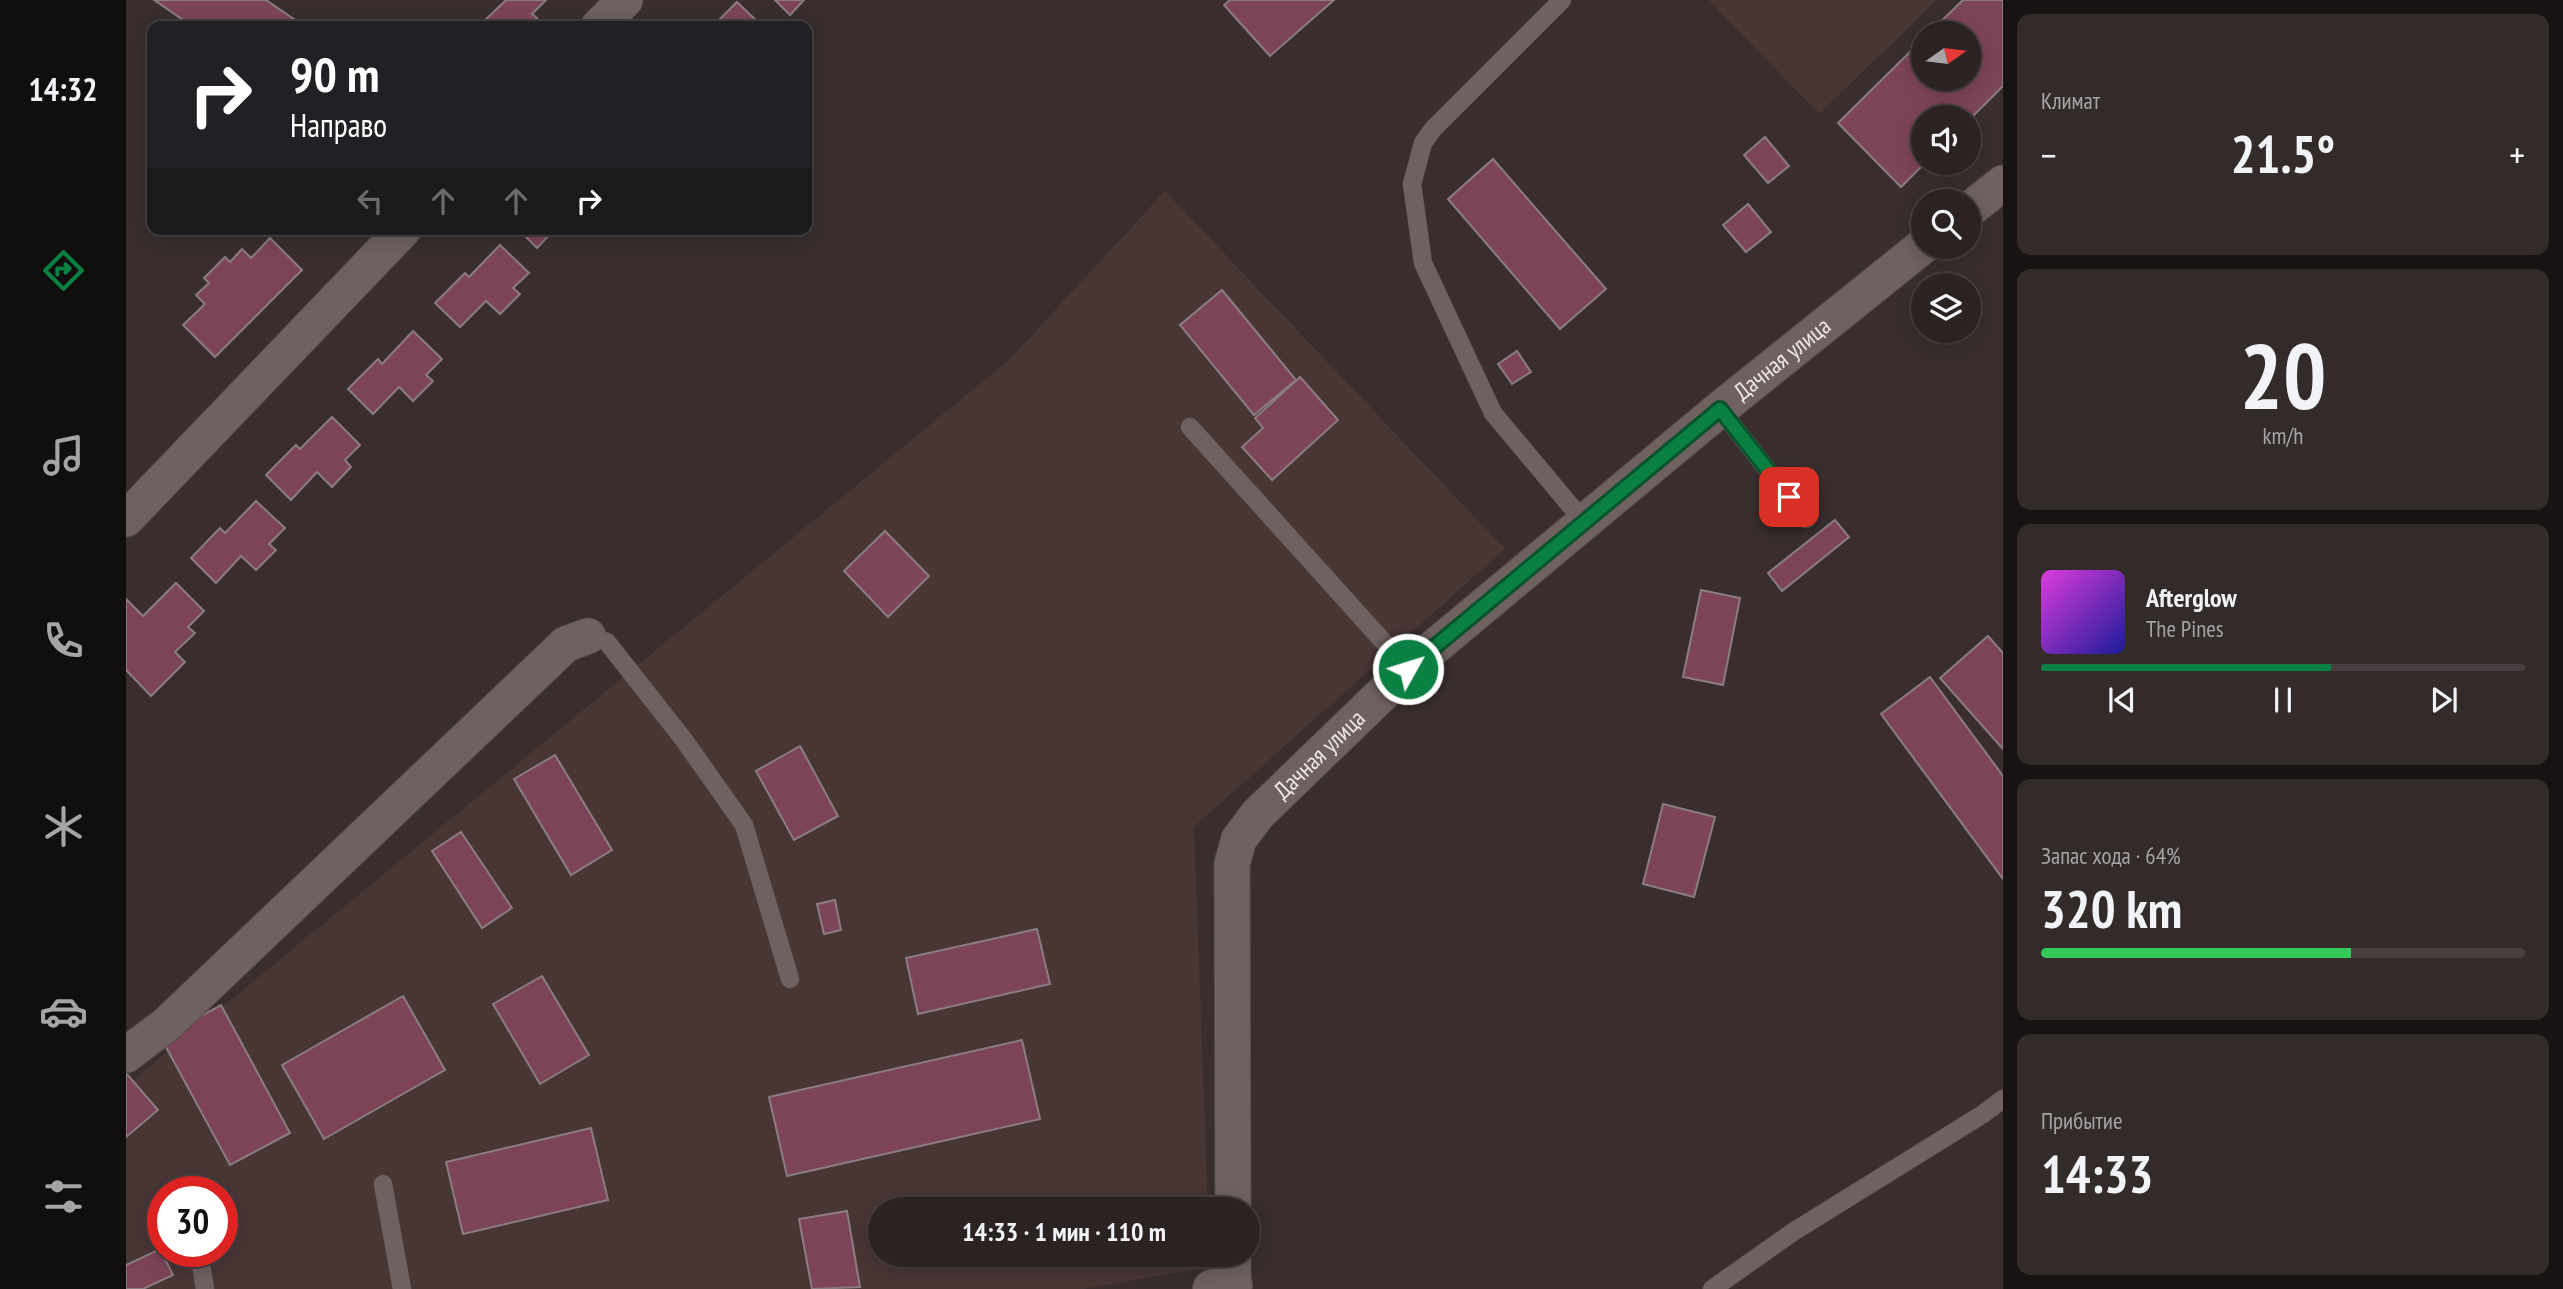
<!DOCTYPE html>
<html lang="ru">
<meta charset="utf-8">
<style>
body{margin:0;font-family:"PT Sans Narrow",sans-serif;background:#332a2a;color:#f1f3f6;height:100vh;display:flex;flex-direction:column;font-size:26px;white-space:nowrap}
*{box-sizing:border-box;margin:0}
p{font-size:23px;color:#a6a4a5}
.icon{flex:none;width:38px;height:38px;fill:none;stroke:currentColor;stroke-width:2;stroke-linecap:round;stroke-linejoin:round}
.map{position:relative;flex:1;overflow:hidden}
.panel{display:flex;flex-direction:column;gap:14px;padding:14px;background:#181313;width:560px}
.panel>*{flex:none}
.banner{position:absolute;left:21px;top:21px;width:665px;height:214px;border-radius:14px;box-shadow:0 4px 18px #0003,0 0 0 2px #473f40;background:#202124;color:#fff;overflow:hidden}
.needle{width:46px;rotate:76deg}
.buttons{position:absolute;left:1785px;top:21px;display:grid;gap:14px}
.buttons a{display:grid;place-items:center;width:70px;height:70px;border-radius:50%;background:#2b2222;box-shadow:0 4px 18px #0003,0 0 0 2px #473f40;font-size:35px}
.speed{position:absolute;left:21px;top:1176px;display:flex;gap:14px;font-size:35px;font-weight:700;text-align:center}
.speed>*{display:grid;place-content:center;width:91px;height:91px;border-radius:50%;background:#2b2222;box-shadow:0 4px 18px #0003,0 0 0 2px #473f40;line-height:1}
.speed .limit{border:10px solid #d22;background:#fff;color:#111}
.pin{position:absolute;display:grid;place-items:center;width:60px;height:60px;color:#fff;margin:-30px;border-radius:14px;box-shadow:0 4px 10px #0006}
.me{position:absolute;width:77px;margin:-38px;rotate:51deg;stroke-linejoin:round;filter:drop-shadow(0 0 5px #0008)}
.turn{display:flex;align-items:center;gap:24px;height:147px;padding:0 28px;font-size:32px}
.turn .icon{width:91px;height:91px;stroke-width:2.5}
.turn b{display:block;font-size:49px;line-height:60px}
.lanes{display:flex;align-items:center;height:66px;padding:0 28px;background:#0003;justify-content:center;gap:35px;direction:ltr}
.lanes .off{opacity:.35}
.big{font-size:52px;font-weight:700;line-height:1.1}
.panel .card{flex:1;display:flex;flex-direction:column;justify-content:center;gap:10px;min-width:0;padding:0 24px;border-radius:14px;background:#332a2a}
.panel .dial{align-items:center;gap:0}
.dial b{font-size:91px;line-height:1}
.song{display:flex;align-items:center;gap:21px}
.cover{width:84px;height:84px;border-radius:10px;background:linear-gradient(135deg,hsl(300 70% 55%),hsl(240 70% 35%))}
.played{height:7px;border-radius:4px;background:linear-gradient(90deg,#0b8043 60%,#473f40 60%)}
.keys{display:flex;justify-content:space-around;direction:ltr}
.heat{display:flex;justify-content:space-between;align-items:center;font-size:38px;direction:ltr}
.charge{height:10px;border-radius:5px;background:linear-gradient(90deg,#34c759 64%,#473f40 0)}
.trip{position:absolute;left:742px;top:1197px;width:392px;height:70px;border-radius:35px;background:#2b2222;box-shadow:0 4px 18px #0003,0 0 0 2px #473f40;font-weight:700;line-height:70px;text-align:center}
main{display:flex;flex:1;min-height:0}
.menu{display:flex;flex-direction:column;width:126px;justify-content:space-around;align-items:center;background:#110e0e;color:#a6a4a5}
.menu .icon{width:49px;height:49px}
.menu .on{color:#0b8043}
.menu b{font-size:32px;color:#f1f3f6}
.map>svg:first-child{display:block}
</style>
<main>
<nav class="menu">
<b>14:32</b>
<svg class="icon on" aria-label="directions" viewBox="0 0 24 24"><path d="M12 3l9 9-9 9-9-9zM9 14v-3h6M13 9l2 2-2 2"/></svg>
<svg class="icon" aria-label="music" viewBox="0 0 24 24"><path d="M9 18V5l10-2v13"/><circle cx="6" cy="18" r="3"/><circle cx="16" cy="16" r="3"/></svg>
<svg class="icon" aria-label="phone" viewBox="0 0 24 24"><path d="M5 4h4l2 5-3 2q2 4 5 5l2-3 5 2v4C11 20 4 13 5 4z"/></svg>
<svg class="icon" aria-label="climate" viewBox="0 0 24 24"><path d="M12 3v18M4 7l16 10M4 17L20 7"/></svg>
<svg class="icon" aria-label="car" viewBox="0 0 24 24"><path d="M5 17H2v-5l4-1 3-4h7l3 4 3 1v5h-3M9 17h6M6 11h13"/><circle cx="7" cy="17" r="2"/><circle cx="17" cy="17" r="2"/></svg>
<svg class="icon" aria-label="filters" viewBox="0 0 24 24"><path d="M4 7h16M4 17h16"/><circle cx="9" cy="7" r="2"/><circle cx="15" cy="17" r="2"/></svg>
</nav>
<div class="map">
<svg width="1877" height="1289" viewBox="0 0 1877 1289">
<rect width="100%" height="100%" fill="#392e2d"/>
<g fill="#483635" fill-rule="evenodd">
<polygon points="1583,0 1811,0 1693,114"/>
<path d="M1039,191L1379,549L1068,827L1082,1209H754V1255H1084V1267L957,1289H0V1086L884,359ZM37,1192H96V1251H37Z"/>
</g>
<g fill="#7d4459" stroke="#8a7d81" stroke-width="2">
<polygon points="28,0 140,0 178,26 66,26"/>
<polygon points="380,0 420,0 406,14 411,18 403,26 359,26 356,23"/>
<polygon points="649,0 678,0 664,15"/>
<polygon points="1104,0 1208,0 1144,56 1098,5"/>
<polygon points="1837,0 1877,0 1877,86 1843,120 1843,117 1797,117 1797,163 1799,163 1775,187 1712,123 1797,39 1797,79 1843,79 1843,33 1803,33"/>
<polygon points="611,2 636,26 587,26"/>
<polygon points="1639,137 1663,166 1642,183 1618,155"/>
<polygon points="1367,159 1480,289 1434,329 1322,199"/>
<polygon points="1622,204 1645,232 1620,252 1597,225"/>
<polygon points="392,229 429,229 411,248"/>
<polygon points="144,238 176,270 89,357 57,325 79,304 70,295 83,283 78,278 99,257 104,262 116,249 125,258"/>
<polygon points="374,245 403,273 387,288 394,294 374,314 360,301 334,327 309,303 339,273 343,277"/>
<polygon points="1096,290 1170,380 1128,415 1054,325"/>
<polygon points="287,331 316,359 300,375 307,381 287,401 273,387 247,414 222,389 252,359 256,364"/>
<polygon points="1391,351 1405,372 1386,384 1372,364"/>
<polygon points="1174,377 1212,420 1146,480 1116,447 1137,428 1129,418"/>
<polygon points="206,417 234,445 219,460 225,467 206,487 191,472 165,500 140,475 170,445 174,449"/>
<polygon points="130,501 159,528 143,544 150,550 130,570 115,556 90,583 65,558 94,528 99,533"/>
<polygon points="1709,520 1723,537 1656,591 1642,573"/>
<polygon points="759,531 803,576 762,617 718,571"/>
<polygon points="50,583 78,611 62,627 69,633 49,652 59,662 25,696 0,670 0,599 17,616"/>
<polygon points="1575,590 1614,598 1597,685 1557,677"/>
<polygon points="1862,636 1877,653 1877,749 1814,678"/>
<polygon points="1804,677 1877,776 1877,879 1755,714"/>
<polygon points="674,746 712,816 668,840 630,771"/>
<polygon points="429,755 486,850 445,875 388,779"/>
<polygon points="1537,804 1589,817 1568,897 1517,884"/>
<polygon points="335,832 386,908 356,928 306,851"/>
<polygon points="709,900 715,930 698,934 691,904"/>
<polygon points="911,929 924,984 792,1014 780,958"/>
<polygon points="416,976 463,1055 414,1084 367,1004"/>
<polygon points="277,996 319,1070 198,1139 156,1065"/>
<polygon points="95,1005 164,1133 104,1165 35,1038"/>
<polygon points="896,1040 914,1119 661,1176 643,1097"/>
<polygon points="0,1073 32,1110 0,1137"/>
<polygon points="465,1128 482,1200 337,1234 320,1162"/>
<polygon points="721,1211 734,1287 686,1289 673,1219"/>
<polygon points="34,1249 47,1275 17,1289 0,1289 0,1265"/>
</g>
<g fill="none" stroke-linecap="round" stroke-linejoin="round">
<g stroke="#564c4c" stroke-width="19">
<g id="service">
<polyline points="1436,0 1307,129 1297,143 1286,184 1297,263 1367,413 1459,523"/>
<polyline points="1594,409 1680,519"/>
<polyline points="1064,427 1282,669"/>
<polyline points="462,636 481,642 558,740 618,825 664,979"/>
<polyline points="257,1184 276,1289"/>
<polyline points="73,1252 79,1289"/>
<polyline points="1586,1289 1667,1232 1857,1114 1877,1099"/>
</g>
</g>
<g stroke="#564c4c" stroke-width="37">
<g id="minor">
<polyline points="473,26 499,0"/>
<polyline points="1843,210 1877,183"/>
<polyline points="0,519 278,229"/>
<polyline points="0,1055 41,1024 440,644 462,636"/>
<path id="s1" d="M1107,1209L1106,864L1113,839L1132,814L1282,669L1594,409L1797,246"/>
<polyline points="1107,1255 1107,1289"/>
</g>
</g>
<g stroke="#564c4c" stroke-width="40">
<polyline id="tertiary" points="1086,1289 1107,1285"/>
</g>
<use href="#service" stroke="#6e6160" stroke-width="18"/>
<use href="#minor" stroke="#6e6160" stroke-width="35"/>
<use href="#tertiary" stroke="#6e6160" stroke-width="38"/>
</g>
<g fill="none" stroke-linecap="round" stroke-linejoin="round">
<g stroke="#07532c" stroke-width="18">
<polyline id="route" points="1282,669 1594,409 1663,497"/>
</g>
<use href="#route" stroke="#0b8043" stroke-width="12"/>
</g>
<g text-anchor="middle" stroke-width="5" stroke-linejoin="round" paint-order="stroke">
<g font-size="24" fill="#efe7e7" stroke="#2e2423">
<text dy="8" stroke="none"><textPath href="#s1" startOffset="1097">Дачная улица</textPath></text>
<text dy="8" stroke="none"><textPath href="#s1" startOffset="488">Дачная улица</textPath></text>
</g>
</g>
</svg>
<div class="buttons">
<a><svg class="needle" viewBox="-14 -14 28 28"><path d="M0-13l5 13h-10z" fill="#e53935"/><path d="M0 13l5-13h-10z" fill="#a6a4a5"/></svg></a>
<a><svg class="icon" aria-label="sound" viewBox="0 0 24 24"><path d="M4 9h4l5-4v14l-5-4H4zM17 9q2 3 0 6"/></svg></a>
<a><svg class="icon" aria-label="search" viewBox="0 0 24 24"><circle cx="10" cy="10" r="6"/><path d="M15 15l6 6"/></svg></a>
<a><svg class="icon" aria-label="layers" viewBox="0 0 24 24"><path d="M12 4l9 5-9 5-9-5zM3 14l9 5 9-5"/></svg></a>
</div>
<div class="speed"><div class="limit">30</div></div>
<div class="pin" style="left:1663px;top:497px;background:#d93025"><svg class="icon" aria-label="arrive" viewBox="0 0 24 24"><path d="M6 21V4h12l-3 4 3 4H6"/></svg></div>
<svg class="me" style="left:1282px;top:669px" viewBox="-20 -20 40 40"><circle r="17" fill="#0b8043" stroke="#fff" stroke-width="3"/><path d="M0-11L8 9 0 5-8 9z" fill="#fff"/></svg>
<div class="trip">14:33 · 1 мин · 110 m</div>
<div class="banner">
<div class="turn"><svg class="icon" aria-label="right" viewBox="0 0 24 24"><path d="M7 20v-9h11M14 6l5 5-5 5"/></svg><div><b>90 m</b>Направо</div></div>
<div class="lanes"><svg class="icon off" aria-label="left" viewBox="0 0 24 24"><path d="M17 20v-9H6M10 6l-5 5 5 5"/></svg><svg class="icon off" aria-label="ahead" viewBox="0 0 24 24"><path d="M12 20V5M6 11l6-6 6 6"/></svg><svg class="icon off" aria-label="ahead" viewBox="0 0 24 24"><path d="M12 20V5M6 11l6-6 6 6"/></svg><svg class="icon" aria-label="right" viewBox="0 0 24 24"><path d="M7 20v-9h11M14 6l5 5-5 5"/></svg></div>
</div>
</div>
<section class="panel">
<div class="card"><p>Климат</p>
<div class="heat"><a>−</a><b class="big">21.5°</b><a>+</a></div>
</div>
<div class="card dial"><b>20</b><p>km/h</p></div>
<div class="card">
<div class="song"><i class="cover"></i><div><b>Afterglow</b><p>The Pines</p></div></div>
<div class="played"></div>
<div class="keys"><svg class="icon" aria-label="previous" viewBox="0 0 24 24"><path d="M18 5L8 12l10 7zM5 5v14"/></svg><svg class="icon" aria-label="pause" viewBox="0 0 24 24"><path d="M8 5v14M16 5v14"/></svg><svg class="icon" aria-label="next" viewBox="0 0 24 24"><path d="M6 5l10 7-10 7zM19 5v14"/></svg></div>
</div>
<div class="card"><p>Запас хода · 64%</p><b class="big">320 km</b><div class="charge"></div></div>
<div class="card"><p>Прибытие</p><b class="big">14:33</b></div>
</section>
</main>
